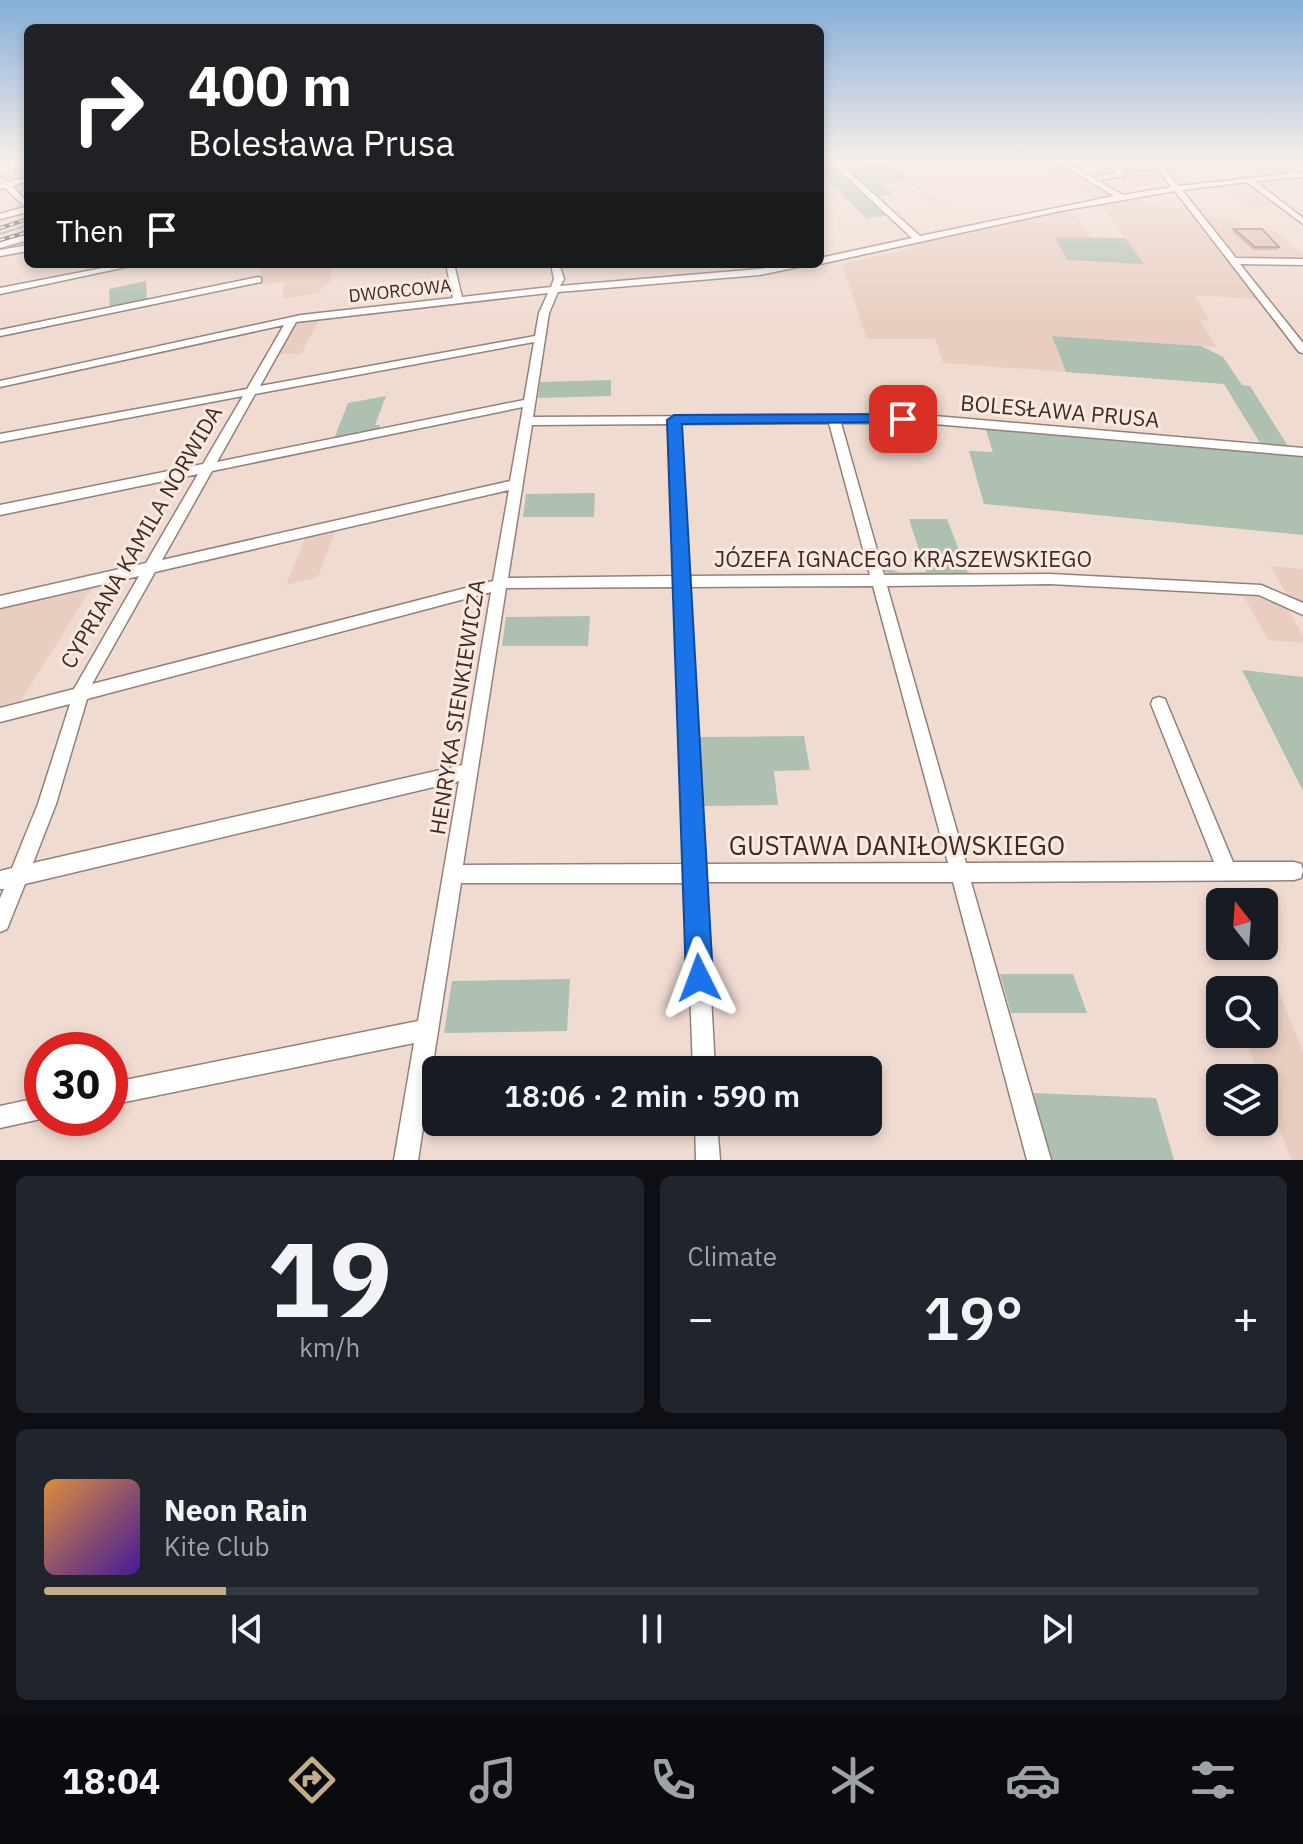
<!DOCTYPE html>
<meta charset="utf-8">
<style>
body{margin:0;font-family:"IBM Plex Sans",sans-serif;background:#20242c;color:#f1f3f6;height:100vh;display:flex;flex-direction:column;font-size:30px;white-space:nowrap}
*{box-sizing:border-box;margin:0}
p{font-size:26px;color:#9ea1a6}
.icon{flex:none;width:44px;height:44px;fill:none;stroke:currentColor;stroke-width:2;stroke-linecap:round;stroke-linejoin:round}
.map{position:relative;height:1160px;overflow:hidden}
.panel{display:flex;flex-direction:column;gap:16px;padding:16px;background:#0d0f14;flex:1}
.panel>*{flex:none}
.hud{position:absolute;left:24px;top:24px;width:800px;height:244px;border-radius:12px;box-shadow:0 4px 12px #0003;background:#202124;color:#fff;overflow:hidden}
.needle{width:52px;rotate:343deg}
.controls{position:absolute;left:1206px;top:888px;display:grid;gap:16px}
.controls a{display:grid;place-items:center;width:72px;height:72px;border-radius:12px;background:#171b24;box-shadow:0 4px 12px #0003;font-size:40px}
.speed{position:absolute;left:24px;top:1032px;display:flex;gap:16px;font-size:40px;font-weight:700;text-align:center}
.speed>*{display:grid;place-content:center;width:104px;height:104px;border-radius:50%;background:#171b24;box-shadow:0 4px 12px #0003;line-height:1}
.speed .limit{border:12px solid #d22;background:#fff;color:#111}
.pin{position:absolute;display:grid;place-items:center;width:68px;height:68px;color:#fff;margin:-34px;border-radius:16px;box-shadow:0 4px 12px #0006}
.me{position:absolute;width:88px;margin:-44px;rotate:357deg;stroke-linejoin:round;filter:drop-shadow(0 0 6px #0008)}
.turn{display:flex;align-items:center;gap:28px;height:168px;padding:0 32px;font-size:36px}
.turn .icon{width:104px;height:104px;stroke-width:2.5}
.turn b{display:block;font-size:56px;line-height:68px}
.then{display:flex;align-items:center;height:76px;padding:0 32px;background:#0003;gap:16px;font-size:30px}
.big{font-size:60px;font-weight:600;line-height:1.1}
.panel .card{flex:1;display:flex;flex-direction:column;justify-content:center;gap:12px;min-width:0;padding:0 28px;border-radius:12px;background:#20242c}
.panel .dial{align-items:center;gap:0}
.dial b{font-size:104px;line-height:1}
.song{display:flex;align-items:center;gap:24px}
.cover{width:96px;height:96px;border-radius:12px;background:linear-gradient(135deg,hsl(30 70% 55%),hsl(260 70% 35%))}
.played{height:8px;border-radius:4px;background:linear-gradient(90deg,#c3ad87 15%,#363941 15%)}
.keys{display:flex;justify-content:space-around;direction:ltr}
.heat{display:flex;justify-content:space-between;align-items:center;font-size:44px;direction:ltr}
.panel .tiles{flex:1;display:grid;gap:16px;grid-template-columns:1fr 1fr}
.card:last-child{grid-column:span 2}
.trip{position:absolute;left:422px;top:1056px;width:460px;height:80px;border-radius:12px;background:#171b24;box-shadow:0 4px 12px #0003;font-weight:600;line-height:80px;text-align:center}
.tab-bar{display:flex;height:128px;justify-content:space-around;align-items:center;background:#090b0e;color:#9ea1a6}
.tab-bar .icon{width:56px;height:56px}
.tab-bar .selected{color:#c3ad87}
.tab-bar b{font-size:36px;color:#f1f3f6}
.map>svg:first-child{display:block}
</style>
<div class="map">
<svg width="1303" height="1160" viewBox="0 0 1303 1160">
<rect width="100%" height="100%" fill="#f0dbd1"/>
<g fill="#e9cdc0">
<polygon points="1033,161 1056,161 1116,195 1098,199"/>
<polygon points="1251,184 1280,206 1246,207 1219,186"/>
<polygon points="1137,197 1144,205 1186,209 1257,299 1194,295 1210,320 1200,320 1217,347 1053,336 1066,372 943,363 935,339 867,339 842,264 909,249 909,245 1069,210 1075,212 1092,237 1055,237 1143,263 1101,204"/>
<polygon points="1204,216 1235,218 1248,231 1276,231 1303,254 1303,260 1241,260"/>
<polygon points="262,264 333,264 330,283 319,289 322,292 283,299 284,282 260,285"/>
<polygon points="320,318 301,354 279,354 292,327 303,321"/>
<polygon points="336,529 318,577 286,585 306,536"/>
<polygon points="1270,566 1303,569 1303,605 1289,598"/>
<polygon points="94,584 19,704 0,709 0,606"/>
<polygon points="1243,595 1269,596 1286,607 1303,636 1303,643 1268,640"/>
<polygon points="1225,984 1278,990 1303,1052 1303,1160 1291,1160 1264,1088 1264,1078 1260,1078 1244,1034 1264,1034 1264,990 1227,990"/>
</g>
<g fill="#adc0b1">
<polygon points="854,161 885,161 966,224 909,182 882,184 893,194 873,197 845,170 861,168"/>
<polygon points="820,164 832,164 888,215 867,219 820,174"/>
<polygon points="1054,237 1125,238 1144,264 1068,260"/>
<polygon points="146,281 147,300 110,308 109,289"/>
<polygon points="1052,336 1201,346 1223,357 1242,385 1250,386 1288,446 1260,443 1224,384 1066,372"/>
<polygon points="611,380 611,396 538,398 540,382"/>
<polygon points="386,396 375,425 380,425 379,430 334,439 348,403"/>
<polygon points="985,428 1295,454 1303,458 1303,535 984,504 969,451 993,452"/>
<polygon points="595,493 594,517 523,517 526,494"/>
<path d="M909,519H947L967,571L972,575L890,576L884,571L879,556C892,577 901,572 926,572Z"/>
<polygon points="590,616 588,646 502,646 506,617"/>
<polygon points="1242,670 1303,677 1303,791"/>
<polygon points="804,736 810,770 774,771 778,805 701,806 698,737"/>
<polygon points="1000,974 1073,974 1087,1013 1011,1013"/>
<polygon points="570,979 567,1031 444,1033 452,981"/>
<polygon points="1033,1093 1156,1098 1174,1160 1052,1160"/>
</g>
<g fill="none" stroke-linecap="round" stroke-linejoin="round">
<polyline stroke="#91a5c0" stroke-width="2" points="0,234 28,225"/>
<g stroke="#948078" stroke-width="3">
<g id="minor">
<path d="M829,161H837L920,236L1114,196L1056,161H1065L1123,195L1171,187L1152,161H1159L1178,186L1289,174L1264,161C1278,161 1289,172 1303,173V177L1255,181L1303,218V224L1247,182L1182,190L1236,258L1303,259V265L1240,264L1303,343V353L1299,352L1175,191L1060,211L820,264V258L912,238Z"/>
<polygon points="1103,161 1111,161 1115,165 1143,166 1140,161 1147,161 1153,168 1149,170 1121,169 1126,174 1125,176 1100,180 1097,180 1097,176 1116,173"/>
<polygon points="0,177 8,182 28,177 28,181 12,186 28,202 28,212 0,219 0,214 25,207 5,188 0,189"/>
<polygon points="28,234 28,240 0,248 0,242"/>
<polygon points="28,245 28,251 0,256 0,250"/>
<polygon points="123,264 140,264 0,294 0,288"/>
<path d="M446,264H454L462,297L551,287L554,279L551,264H559L564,279L560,286L759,269L792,264H812L759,275L558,292L549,313L533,417L923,415L1303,448V456L923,423H841L884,575L1050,574L1261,585L1303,603V615L1259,595L1050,584L887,586L966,863L1214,862L1151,704L1153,699L1159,697L1165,699L1167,704L1233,862H1294L1301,864L1303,870L1301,878L1294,880L971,882L1051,1160H1027L953,882H705L715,1070H693L686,883H461L418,1160H394L414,1043L110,1105V1083L418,1021L459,781L25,884L7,929L0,932V898L4,889H0V871L12,868L38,804L70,704L0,722V708L74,689L139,576L0,608V596L146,563L198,474L0,515V505L203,464L243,396L0,442V434L247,389L284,325L0,387V381L301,315L453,298ZM548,293L539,313L535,336L260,386L296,322ZM534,342L524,400L217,462L255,394ZM523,407L510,481L162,560L212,471ZM829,423L870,575L688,576L680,424ZM668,424L674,576L508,578L532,425ZM509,490L493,581L92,684L155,572ZM873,586L948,863L704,864L689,587ZM675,587L685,864L463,865L506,588ZM491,592L462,765L33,863L56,804L87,699Z"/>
<polygon points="258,277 261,278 261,282 0,336 0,330"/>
<polygon points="42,1097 42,1118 45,1118 0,1128 0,1106"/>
<polygon points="695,1122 717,1122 720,1160 696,1160"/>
</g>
</g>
<use href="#minor" fill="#fff" fill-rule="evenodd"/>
<g stroke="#504641" stroke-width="4">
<g id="rail">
<polyline points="0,228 28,219"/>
<polyline points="0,240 28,232"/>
</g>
</g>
<use href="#rail" stroke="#fde8de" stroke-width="2" stroke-dasharray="5" stroke-linecap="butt"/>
</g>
<polygon fill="#c2a597" points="1234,229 1279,247 1277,250 1253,250 1233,232"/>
<polygon fill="#e2c0b0" stroke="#9e867b" stroke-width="2" points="1234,229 1262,229 1279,247 1255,247"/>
<linearGradient id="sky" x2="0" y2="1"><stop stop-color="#85aed8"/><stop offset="0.5" stop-color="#f8efea"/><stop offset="1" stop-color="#f8efea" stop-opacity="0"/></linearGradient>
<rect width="1303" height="324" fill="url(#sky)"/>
<polygon fill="#1a73e8" stroke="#114b97" stroke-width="2" points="903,414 911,419 909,422 682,424 713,978 709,987 699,991 690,987 686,978 667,420 674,415"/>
<g text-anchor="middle" stroke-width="6" stroke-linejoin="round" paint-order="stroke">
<g font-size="18" fill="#352d29" stroke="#fde8de">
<text transform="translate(400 291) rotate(-6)" y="6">DWORCOWA</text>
</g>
<g font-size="22" fill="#352d29" stroke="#fde8de">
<text transform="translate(1060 411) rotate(5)" y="8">BOLESŁAWA PRUSA</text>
<text transform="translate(141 537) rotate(-60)" y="8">CYPRIANA KAMILA NORWIDA</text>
<text x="903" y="567">JÓZEFA IGNACEGO KRASZEWSKIEGO</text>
<text transform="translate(457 707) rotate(-81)" y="8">HENRYKA SIENKIEWICZA</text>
</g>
<g font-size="26" fill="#352d29" stroke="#fde8de">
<text x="897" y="855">GUSTAWA DANIŁOWSKIEGO</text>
</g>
</g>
</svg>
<div class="controls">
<a><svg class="needle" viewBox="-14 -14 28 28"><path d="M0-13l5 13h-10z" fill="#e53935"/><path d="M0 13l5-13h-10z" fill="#9ea1a6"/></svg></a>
<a><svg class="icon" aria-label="search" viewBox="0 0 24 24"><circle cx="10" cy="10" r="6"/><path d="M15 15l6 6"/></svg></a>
<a><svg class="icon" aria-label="layers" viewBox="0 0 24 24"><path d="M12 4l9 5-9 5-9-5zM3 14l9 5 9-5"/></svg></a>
</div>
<div class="speed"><div class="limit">30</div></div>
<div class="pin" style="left:903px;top:419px;background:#d93025"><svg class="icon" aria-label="arrive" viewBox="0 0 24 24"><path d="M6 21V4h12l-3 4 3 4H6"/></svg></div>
<svg class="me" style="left:699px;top:978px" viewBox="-20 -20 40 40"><path d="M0-17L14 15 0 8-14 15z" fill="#1a73e8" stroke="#fff" stroke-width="4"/></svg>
<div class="trip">18:06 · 2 min · 590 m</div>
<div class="hud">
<div class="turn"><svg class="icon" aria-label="right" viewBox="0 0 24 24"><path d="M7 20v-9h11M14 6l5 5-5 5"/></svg><div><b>400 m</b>Bolesława Prusa</div></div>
<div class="then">Then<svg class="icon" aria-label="arrive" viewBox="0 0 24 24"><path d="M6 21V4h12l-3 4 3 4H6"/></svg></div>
</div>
</div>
<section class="panel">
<div class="tiles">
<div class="card dial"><b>19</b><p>km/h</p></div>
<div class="card"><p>Climate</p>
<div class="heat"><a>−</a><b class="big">19°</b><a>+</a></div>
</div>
<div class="card">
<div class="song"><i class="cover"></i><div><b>Neon Rain</b><p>Kite Club</p></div></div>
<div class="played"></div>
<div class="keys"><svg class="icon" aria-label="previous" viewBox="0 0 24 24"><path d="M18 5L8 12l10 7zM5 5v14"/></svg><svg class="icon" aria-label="pause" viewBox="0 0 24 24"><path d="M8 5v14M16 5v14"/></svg><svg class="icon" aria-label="next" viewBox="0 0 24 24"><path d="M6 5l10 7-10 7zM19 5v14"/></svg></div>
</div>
</div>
</section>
<nav class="tab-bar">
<b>18:04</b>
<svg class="icon selected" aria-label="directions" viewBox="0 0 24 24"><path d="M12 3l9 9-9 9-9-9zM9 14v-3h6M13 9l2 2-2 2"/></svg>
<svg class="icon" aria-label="music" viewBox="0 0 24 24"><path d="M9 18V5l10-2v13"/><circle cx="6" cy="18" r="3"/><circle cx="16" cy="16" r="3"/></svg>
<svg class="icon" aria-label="phone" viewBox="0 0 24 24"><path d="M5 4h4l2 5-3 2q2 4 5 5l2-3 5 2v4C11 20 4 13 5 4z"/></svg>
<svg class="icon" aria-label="climate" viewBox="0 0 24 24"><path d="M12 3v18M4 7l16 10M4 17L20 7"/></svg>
<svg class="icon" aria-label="car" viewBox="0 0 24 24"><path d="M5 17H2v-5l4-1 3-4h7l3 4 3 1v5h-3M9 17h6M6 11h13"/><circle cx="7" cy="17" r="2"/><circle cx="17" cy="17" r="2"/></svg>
<svg class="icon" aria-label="filters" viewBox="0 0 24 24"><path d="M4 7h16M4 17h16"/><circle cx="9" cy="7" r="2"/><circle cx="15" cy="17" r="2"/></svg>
</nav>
